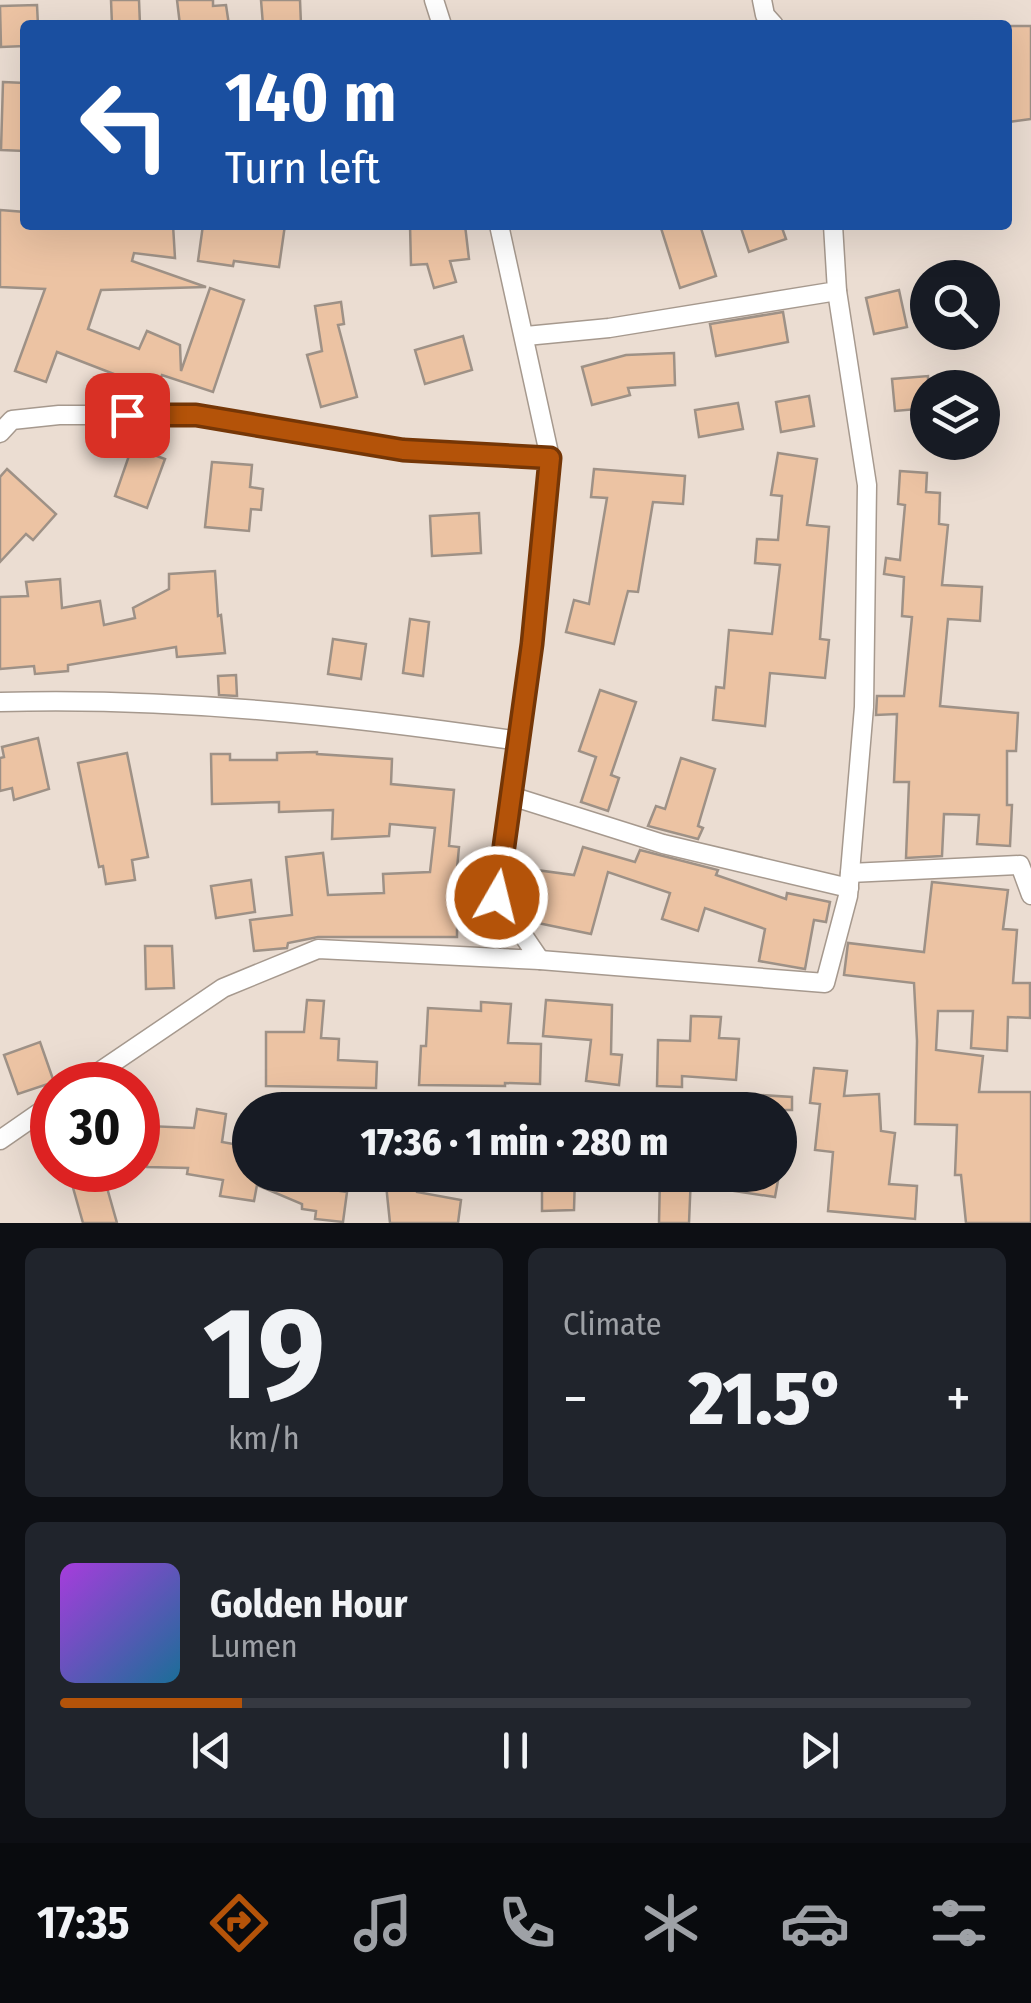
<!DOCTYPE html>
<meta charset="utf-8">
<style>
body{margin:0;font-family:"Fira Sans Condensed",sans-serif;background:#20242c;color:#f1f3f6;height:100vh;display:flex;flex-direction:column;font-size:38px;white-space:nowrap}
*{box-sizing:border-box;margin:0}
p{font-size:32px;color:#9ea1a6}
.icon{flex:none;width:55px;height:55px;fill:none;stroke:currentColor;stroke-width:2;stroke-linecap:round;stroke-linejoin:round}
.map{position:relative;height:1223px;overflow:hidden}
.side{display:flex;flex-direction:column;gap:25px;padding:25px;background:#0d0f14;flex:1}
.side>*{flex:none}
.banner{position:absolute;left:20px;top:20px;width:992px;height:210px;border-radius:10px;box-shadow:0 10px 40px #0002;background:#1a4fa0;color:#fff;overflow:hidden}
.fabs{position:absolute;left:910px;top:260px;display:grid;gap:20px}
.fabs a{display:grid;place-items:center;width:90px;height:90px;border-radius:50%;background:#171b24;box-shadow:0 10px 40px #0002;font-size:50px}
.speed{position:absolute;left:30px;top:1062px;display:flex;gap:20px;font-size:50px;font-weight:700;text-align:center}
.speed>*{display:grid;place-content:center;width:130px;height:130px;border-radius:50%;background:#171b24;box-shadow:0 10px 40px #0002;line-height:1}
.speed .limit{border:15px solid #d22;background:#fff;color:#111}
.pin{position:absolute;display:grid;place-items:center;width:85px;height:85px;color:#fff;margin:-42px;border-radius:20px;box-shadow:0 5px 15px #0006}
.me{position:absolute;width:110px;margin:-55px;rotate:8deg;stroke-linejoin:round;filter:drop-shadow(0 0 8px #0008)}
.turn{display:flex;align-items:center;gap:35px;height:210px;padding:0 40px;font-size:45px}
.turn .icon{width:130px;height:130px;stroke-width:2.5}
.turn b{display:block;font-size:70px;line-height:85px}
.big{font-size:75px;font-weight:800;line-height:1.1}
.side .widget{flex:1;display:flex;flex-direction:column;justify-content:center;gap:15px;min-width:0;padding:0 35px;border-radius:15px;background:#20242c}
.side .dial{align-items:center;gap:0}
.dial b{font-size:130px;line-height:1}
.song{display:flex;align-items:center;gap:30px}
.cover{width:120px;height:120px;border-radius:15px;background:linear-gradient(135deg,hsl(280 70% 55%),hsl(200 70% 35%))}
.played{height:10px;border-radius:5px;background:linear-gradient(90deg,#b45309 20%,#363941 20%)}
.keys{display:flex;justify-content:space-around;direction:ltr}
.heat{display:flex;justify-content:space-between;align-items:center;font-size:55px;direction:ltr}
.side .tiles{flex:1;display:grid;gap:25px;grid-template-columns:1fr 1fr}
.widget:last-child{grid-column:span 2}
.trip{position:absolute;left:232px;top:1092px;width:565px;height:100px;border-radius:50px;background:#171b24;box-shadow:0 10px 40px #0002;font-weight:800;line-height:100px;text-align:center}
.menu{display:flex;height:160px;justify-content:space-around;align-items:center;background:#090b0e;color:#9ea1a6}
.menu .icon{width:70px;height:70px}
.menu .active{color:#b45309}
.menu b{font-size:45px;color:#f1f3f6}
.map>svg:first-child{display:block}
</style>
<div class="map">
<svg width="1031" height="1223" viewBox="0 0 1031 1223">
<rect width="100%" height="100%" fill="#ebddd2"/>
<g fill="#ecc3a3" stroke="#9e9186" stroke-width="2.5">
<polygon points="111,0 139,0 140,25 112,25"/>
<polygon points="177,0 213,0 213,6 226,5 229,25 180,25"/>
<polygon points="261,0 300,0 301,25 263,25"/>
<polygon points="37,5 38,25 25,25 25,46 1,47 0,6"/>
<polygon points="1008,26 1031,26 1031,119 1008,122"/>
<polygon points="3,82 25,83 25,151 1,150"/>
<polygon points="0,210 25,212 25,225 173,225 175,258 134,253 132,261 206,287 101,290 88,329 139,349 147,331 180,345 181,371 210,288 244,300 213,392 162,375 155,390 57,352 46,382 15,371 45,289 0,287"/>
<polygon points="203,225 285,225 279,267 234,261 233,266 198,261"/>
<polygon points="410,225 465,225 469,259 450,261 456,282 434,288 427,264 411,265"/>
<polygon points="660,225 700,225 716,276 680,288"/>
<polygon points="740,225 781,225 786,239 749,252"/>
<polygon points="899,290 907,327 874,334 866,298"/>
<polygon points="341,302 344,324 338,325 357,397 321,407 307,355 322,351 315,306"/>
<polygon points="783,312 788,342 716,356 710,324"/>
<polygon points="463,336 472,370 425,384 415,350"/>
<polygon points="674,353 675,385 628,388 630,395 592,405 582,367 626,355"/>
<polygon points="928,376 928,408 895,411 892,379"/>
<polygon points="809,396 814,426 781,432 776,402"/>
<polygon points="738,403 743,429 699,437 695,410"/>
<polygon points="132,447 165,459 147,508 115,496"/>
<polygon points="778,453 817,459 807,525 829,527 820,639 829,640 825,678 770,673 765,726 713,720 716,687 724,688 729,630 772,634 780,565 755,563 757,539 778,540 782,496 771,495"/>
<polygon points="212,462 252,465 250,487 263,489 261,510 251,509 249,531 205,527"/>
<polygon points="7,469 56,514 33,540 26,534 0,562 0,477"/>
<polygon points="594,469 685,476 683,504 653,502 638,592 628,591 614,644 566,632 574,600 589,604 607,498 591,497"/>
<polygon points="900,471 927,473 926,492 940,493 939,524 948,525 942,585 982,587 980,621 948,619 940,706 1018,713 1016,751 1007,751 1007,805 1012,805 1010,846 977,844 979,815 944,814 942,856 906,858 909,782 894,782 897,714 876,715 877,696 904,696 912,617 902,616 904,577 884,574 886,558 900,560 905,505 898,504"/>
<polygon points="479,513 481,553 432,556 430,516"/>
<polygon points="215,571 218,616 221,615 225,653 177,657 176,647 68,665 68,671 35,674 34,666 0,669 0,597 28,596 26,582 60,579 62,608 100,601 104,625 135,618 133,608 169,589 169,574"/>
<polygon points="410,619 429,622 423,676 403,673"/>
<polygon points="333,639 366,644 361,679 328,674"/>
<polygon points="236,675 237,696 219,695 218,676"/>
<polygon points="600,690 636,702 611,775 619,778 608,811 581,802 596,757 579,751"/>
<polygon points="38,738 49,789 14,800 12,788 0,791 0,758 4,757 2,747"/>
<polygon points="317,752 317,754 392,759 391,784 454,790 449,846 459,847 457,869 481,871 477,910 457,908 457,937 318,937 288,943 287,948 254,951 250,920 292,915 286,857 323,853 328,895 384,893 383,874 430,872 435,828 390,824 389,836 332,839 333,810 279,812 279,802 212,804 211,754 230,754 230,760 277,760 277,753"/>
<polygon points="127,753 148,857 132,860 135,880 106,884 103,866 99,867 78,763"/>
<polygon points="681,758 715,769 698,826 703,828 698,839 648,826 656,806 665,809"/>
<polygon points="583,847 635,862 640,850 718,870 716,875 786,899 787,893 830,902 826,922 814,920 805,969 759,961 765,929 705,908 698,931 662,919 670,893 608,872 591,934 533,922 538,896 533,895 536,870 574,875"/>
<polygon points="251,880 255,912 216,918 211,886"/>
<polygon points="932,882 1008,890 1003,929 1017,930 1013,983 1030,983 1030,1018 1008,1017 1007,1051 971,1048 973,1011 938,1011 936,1050 983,1056 979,1092 1031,1092 1031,1223 966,1223 961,1175 955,1175 957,1125 915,1124 917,1041 914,983 844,975 848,943 924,952"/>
<polygon points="145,946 172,946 174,988 146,989"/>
<polygon points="307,1000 324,1001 321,1038 339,1039 338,1060 377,1062 376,1088 266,1086 266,1032 304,1032"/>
<polygon points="546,1000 612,1005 611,1054 622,1055 619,1085 586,1081 591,1040 543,1036"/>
<polygon points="481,1002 511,1004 508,1043 541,1044 540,1084 505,1083 505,1086 419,1085 421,1046 426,1046 428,1008 481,1011"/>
<polygon points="691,1016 721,1017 719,1038 739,1039 736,1080 682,1076 682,1087 657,1086 658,1040 690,1041"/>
<polygon points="40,1042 54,1082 18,1094 4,1055"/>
<polygon points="814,1068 847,1071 844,1096 879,1094 881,1131 895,1133 889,1184 917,1186 915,1219 828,1211 833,1152 815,1150 820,1104 810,1103"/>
<polygon points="744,1094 792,1097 792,1110 744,1110"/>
<polygon points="197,1109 226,1114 222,1142 250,1147 250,1175 295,1175 294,1184 347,1192 343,1222 315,1219 316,1211 302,1209 302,1204 257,1185 254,1201 220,1196 223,1180 187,1174 188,1168 147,1167 148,1126 194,1128"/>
<polygon points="68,1170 102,1170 117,1223 83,1223"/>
<polygon points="385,1175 415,1175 417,1192 461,1200 458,1223 390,1223"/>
<polygon points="542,1175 575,1175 574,1210 542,1211"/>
<polygon points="660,1175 691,1175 689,1223 659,1223"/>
<polygon points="736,1175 779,1175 775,1197 734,1191"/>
</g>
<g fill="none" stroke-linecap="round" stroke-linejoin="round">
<g stroke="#a6998e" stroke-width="21">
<g id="street">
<polyline points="434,0 442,25"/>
<polyline points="762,0 765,15 774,25"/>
<polyline points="526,336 609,328 837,291 833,225"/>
<polyline points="0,433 12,420 59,415 195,415 403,450 550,458"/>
<path d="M0,702C174,697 347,716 519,741"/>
<polyline points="511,796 663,844 849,888"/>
<polyline points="850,873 1020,865 1031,895"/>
<polyline points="540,960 825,983 848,896 864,707 867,485 837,291"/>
<polyline points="80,1085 223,988 318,949 540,960 497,897 532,644 550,458 499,225"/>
<polyline points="0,1140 52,1104"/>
</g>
</g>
<use href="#street" stroke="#fff" stroke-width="18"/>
</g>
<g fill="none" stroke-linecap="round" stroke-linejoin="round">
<g stroke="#753606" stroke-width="25">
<polyline id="route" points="127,415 196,415 403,450 550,458 532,644 497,897"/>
</g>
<use href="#route" stroke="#b45309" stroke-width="18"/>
</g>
</svg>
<div class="fabs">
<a><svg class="icon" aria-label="search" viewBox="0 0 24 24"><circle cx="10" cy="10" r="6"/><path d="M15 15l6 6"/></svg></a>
<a><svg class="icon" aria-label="layers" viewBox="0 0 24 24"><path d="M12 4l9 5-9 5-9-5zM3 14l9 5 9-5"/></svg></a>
</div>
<div class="speed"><div class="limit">30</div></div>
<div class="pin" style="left:127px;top:415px;background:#d93025"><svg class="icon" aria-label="arrive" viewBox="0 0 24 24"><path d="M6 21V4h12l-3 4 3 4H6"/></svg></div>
<svg class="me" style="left:497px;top:897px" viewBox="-20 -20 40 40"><circle r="17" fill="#b45309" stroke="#fff" stroke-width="3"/><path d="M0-11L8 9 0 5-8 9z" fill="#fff"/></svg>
<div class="trip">17:36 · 1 min · 280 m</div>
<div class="banner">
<div class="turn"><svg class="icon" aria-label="left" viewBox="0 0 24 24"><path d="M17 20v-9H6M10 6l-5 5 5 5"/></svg><div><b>140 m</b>Turn left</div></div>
</div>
</div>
<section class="side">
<div class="tiles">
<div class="widget dial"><b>19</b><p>km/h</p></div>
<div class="widget"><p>Climate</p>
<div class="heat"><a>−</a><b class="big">21.5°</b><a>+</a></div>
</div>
<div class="widget">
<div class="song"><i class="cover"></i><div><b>Golden Hour</b><p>Lumen</p></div></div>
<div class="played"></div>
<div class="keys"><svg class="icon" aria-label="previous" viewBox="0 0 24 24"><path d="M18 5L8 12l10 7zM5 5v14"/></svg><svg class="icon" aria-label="pause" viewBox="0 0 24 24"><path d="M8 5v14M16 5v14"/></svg><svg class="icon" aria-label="next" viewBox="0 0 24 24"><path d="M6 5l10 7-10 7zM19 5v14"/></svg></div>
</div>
</div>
</section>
<nav class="menu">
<b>17:35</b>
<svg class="icon active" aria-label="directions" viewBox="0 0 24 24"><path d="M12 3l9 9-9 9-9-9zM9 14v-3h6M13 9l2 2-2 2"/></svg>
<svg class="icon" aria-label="music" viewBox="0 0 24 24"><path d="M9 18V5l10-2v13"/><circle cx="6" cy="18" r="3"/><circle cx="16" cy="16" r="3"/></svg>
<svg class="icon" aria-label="phone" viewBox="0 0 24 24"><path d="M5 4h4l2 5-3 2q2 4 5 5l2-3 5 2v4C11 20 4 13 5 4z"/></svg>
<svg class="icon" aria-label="climate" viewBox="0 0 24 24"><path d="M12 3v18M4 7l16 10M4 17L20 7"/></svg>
<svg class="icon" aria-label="car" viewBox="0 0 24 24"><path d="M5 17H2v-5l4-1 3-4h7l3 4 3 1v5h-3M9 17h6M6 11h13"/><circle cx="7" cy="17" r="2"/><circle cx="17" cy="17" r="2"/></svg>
<svg class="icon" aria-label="filters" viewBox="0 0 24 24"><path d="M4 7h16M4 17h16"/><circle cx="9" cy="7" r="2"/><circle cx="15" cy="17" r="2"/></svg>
</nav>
